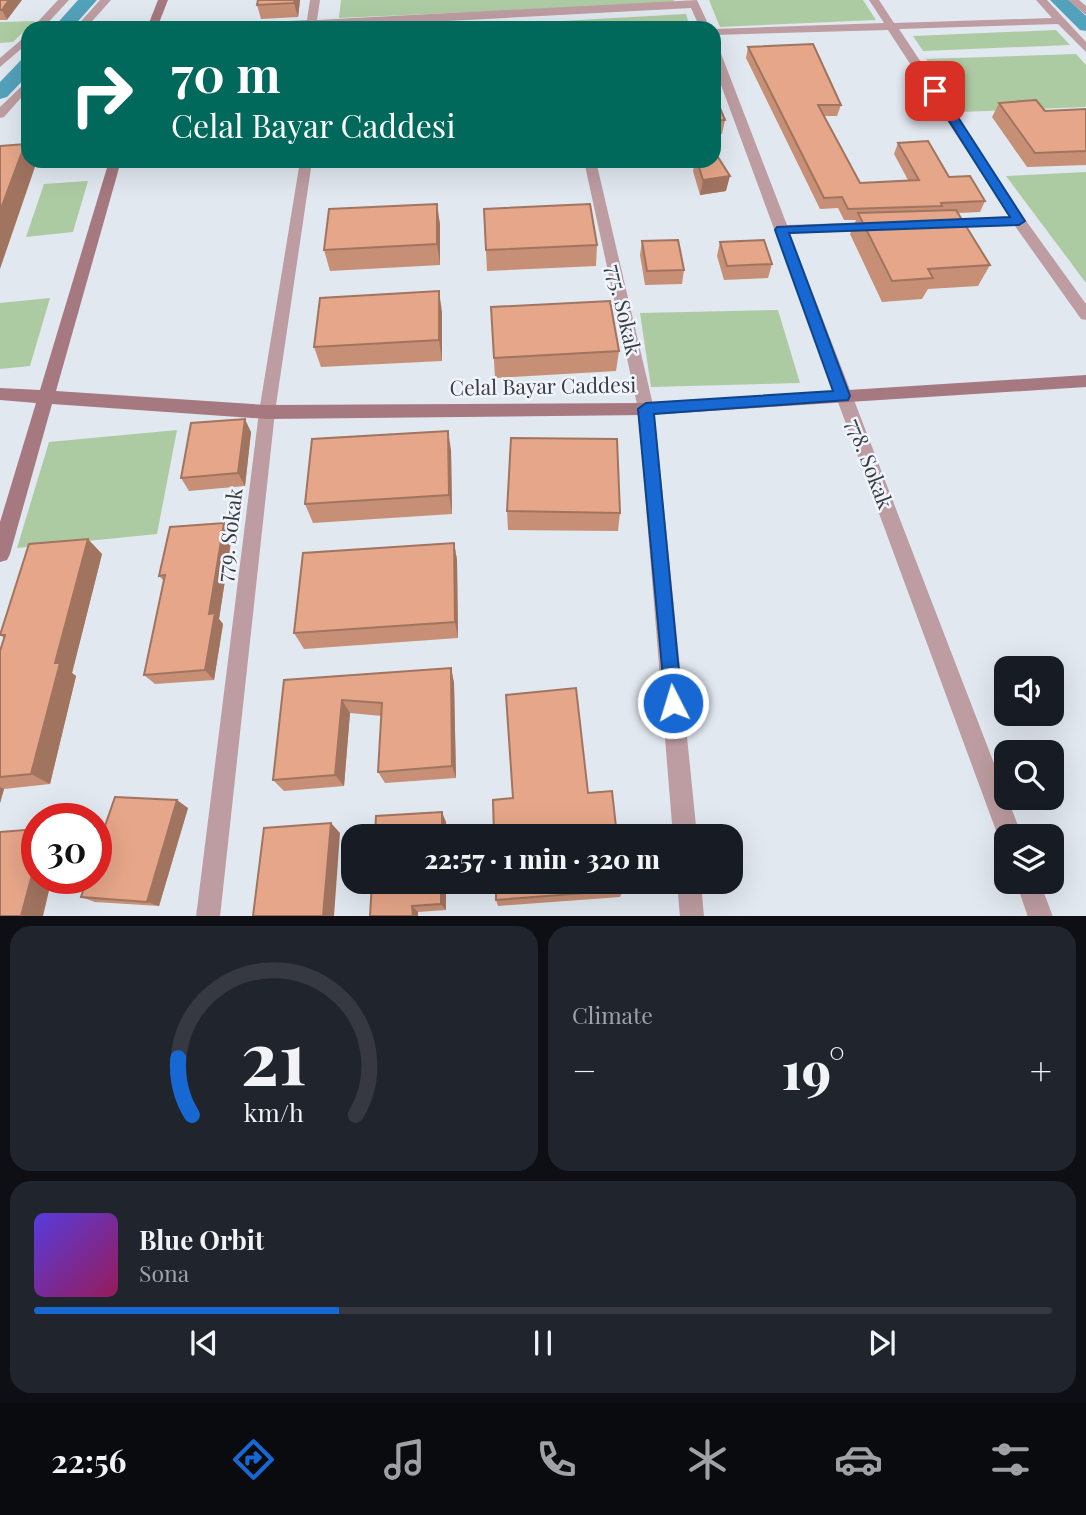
<!DOCTYPE html>
<meta charset="utf-8">
<style>
body{margin:0;font-family:"Playfair Display",serif;background:#20242c;color:#f1f3f6;height:100vh;display:flex;flex-direction:column;font-size:26px;white-space:nowrap}
*{box-sizing:border-box;margin:0}
p{font-size:23px;color:#9ea1a6}
.icon{flex:none;width:38px;height:38px;fill:none;stroke:currentColor;stroke-width:2;stroke-linecap:round;stroke-linejoin:round}
.map{position:relative;height:916px;overflow:hidden}
.side{display:flex;flex-direction:column;gap:10px;padding:10px;background:#0d0f14;flex:1}
.side>*{flex:none}
.banner{position:absolute;left:21px;top:21px;width:700px;height:147px;border-radius:21px;box-shadow:0 7px 28px #0002;background:#00695c;color:#fff;overflow:hidden}
.controls{position:absolute;left:994px;top:656px;display:grid;gap:14px}
.controls a{display:grid;place-items:center;width:70px;height:70px;border-radius:14px;background:#171b24;box-shadow:0 7px 28px #0002;font-size:35px}
.speed{position:absolute;left:21px;top:803px;display:flex;gap:14px;font-size:35px;font-weight:700;text-align:center}
.speed>*{display:grid;place-content:center;width:91px;height:91px;border-radius:50%;background:#171b24;box-shadow:0 7px 28px #0002;line-height:1}
.speed .limit{border:10px solid #d22;background:#fff;color:#111}
.pin{position:absolute;display:grid;place-items:center;width:60px;height:60px;color:#fff;margin:-30px;border-radius:14px;box-shadow:0 4px 10px #0006}
.me{position:absolute;width:77px;margin:-38px;rotate:355deg;stroke-linejoin:round;filter:drop-shadow(0 0 5px #0008)}
.turn{display:flex;align-items:center;gap:24px;height:147px;padding:0 35px;font-size:32px}
.turn .icon{width:91px;height:91px;stroke-width:2.5}
.turn b{display:block;font-size:49px;line-height:60px}
.big{font-size:52px;font-weight:800;line-height:1.1}
.side .tile{flex:1;display:flex;flex-direction:column;justify-content:center;gap:10px;min-width:0;padding:0 24px;border-radius:21px;background:#20242c}
.side .dial{align-items:center;gap:0}
.dial svg{height:182px;overflow:visible;fill:none;stroke:#363941;stroke-width:7;stroke-linecap:round;text-anchor:middle}
.dial text{fill:#f1f3f6;stroke:none}
.song{display:flex;align-items:center;gap:21px}
.cover{width:84px;height:84px;border-radius:10px;background:linear-gradient(135deg,hsl(250 70% 55%),hsl(330 70% 35%))}
.played{height:7px;border-radius:4px;background:linear-gradient(90deg,#1768d2 30%,#363941 30%)}
.keys{display:flex;justify-content:space-around;direction:ltr}
.heat{display:flex;justify-content:space-between;align-items:center;font-size:38px;direction:ltr}
.side .tiles{flex:1;display:grid;gap:10px;grid-template-columns:1fr 1fr}
.tile:last-child{grid-column:span 2}
.trip{position:absolute;left:341px;top:824px;width:402px;height:70px;border-radius:21px;background:#171b24;box-shadow:0 7px 28px #0002;font-weight:800;line-height:70px;text-align:center}
.menu{display:flex;height:112px;justify-content:space-around;align-items:center;background:#090b0e;color:#9ea1a6}
.menu .icon{width:49px;height:49px}
.menu .selected{color:#1768d2}
.menu b{font-size:32px;color:#f1f3f6}
.map>svg:first-child{display:block}
</style>
<div class="map">
<svg width="1086" height="917" viewBox="0 0 1086 917">
<rect width="100%" height="100%" fill="#e2e8f0"/>
<g fill="#adcba3">
<polygon points="341,0 675,0 670,3 339,18"/>
<polygon points="709,0 863,0 876,20 720,27"/>
<polygon points="686,14 689,24 673,28 545,28 543,22"/>
<polygon points="35,21 13,42 0,43 0,22"/>
<polygon points="1056,30 1070,45 923,51 913,36"/>
<polygon points="1076,54 1086,65 1086,107 961,112 926,59"/>
<polygon points="1086,172 1086,283 1006,176"/>
<polygon points="88,181 73,232 26,237 44,184"/>
<polygon points="50,298 30,366 0,369 0,303"/>
<polygon points="778,310 800,383 651,387 640,313"/>
<polygon points="177,430 157,534 17,548 49,442"/>
</g>
<g fill="none" stroke-linecap="round" stroke-linejoin="round">
<g fill="#53a2bb" fill-rule="evenodd">
<polygon points="78,0 97,0 72,28 53,28"/>
<polygon points="1050,0 1069,0 1086,16 1086,31 1080,30"/>
<polygon points="28,58 28,75 7,97 0,99 0,82 21,60"/>
</g>
<g fill="#bd9da1" fill-rule="evenodd">
<polygon points="58,0 69,0 43,28 32,28"/>
<polygon points="100,0 111,0 86,28 75,28"/>
<polygon points="310,0 320,0 317,20 697,0 710,28 700,28 691,8 316,28 206,28 211,25 307,20"/>
<polygon points="869,0 879,0 894,23 1052,18 1036,0 1047,0 1086,42 1086,52 1058,24 899,29 1024,218 1086,304 1086,320 1081,319 1015,226 938,227 938,221 943,220 1010,217 888,30 714,35 714,29 884,23"/>
<polygon points="1068,0 1079,0 1086,6 1086,15"/>
<polygon points="28,34 28,43 0,67 0,58"/>
<polygon points="714,48 720,51 787,225 876,222 883,226 876,230 790,234 1022,836 1006,836 1006,846 1002,844 998,836 714,66"/>
<polygon points="28,80 28,90 4,117 0,118 0,107"/>
<polygon points="300,161 312,161 275,412 220,917 196,917 259,412"/>
<polygon points="584,161 596,161 654,409 697,836 673,836 638,409"/>
<polygon points="677,882 701,882 704,917 680,917"/>
<polygon points="1016,882 1040,882 1053,917 1028,917"/>
</g>
<g fill="#a6787f" fill-rule="evenodd">
<polygon points="158,0 168,0 157,28 147,28"/>
<polygon points="109,161 121,161 56,391 267,405 646,403 1086,375 1086,387 646,415 267,419 52,404 10,554 7,560 0,562 0,522 36,403 0,400 0,388 40,390"/>
</g>
</g>
<g fill="#c68f76">
<polygon points="0,0 7,20 0,20"/>
<polygon points="258,0 300,0 298,17 261,19 257,5"/>
<polygon points="748,47 841,105 837,116 824,116 860,183 908,180 894,154 898,143 985,201 980,212 958,213 990,265 978,286 928,289 922,299 882,302 850,234 856,220 844,220 838,208 820,209 746,58"/>
<polygon points="714,77 720,91 718,103 725,120 722,134 714,135"/>
<polygon points="999,103 1045,111 1086,109 1086,165 1027,167 992,117"/>
<polygon points="695,161 714,161 726,191 700,195 693,171"/>
<polygon points="437,204 440,225 440,265 330,271 324,250"/>
<polygon points="484,209 597,245 596,266 487,271"/>
<polygon points="642,241 684,270 682,284 645,285 640,255"/>
<polygon points="720,242 772,264 768,278 724,280 717,256"/>
<polygon points="491,307 619,351 616,371 495,378"/>
<polygon points="442,312 442,361 321,367 314,347"/>
<polygon points="251,432 245,486 189,491 181,478"/>
<polygon points="451,450 452,514 313,523 305,504"/>
<polygon points="507,511 620,513 618,531 508,530"/>
<polygon points="224,523 232,535 219,619 223,624 214,680 155,684 144,675 164,581 159,576"/>
<polygon points="454,543 457,560 458,638 304,649 294,633"/>
<polygon points="102,554 72,673 76,676 50,784 4,789 0,803 0,651 4,638 0,635"/>
<polygon points="451,668 454,683 456,778 385,783 378,772 382,716 350,713 344,786 284,791 273,780 284,680"/>
<polygon points="188,808 159,906 95,902 81,897"/>
<polygon points="446,882 446,910 418,912 418,916 370,916"/>
<polygon points="623,890 620,897 498,906 496,900"/>
</g>
<g fill="#a17460">
<polygon points="9,0 22,0 7,20 2,10"/>
<polygon points="295,0 300,0 298,17 294,3"/>
<polygon points="25,144 28,150 28,161 35,161 36,164 0,269 0,211"/>
<polygon points="730,176 726,191 700,195 703,180"/>
<polygon points="437,204 440,225 440,265 437,244"/>
<polygon points="439,291 442,312 442,361 439,340"/>
<polygon points="245,419 251,432 245,486 238,473"/>
<polygon points="448,431 451,450 452,514 449,495"/>
<polygon points="224,523 232,535 219,619 223,624 214,680 205,670 209,614"/>
<polygon points="88,539 102,554 72,673 76,676 50,784 31,774 55,663"/>
<polygon points="454,543 457,560 458,638 455,622"/>
<polygon points="451,668 454,683 456,778 452,766"/>
<polygon points="342,700 350,713 344,786 335,775"/>
<polygon points="0,787 4,789 0,803"/>
<polygon points="177,800 188,808 159,906 147,902"/>
<polygon points="442,812 446,822 446,836 442,836"/>
<polygon points="331,823 340,833 334,916 323,916"/>
<polygon points="37,856 37,878 52,878 43,916 21,916"/>
<polygon points="441,882 446,882 446,910 441,904"/>
<polygon points="412,906 418,912 418,916 413,916"/>
</g>
<g fill="#e6a689" stroke="#a17460" stroke-width="2">
<polygon points="0,0 9,0 2,10 0,10"/>
<polygon points="258,0 295,0 294,3 257,5"/>
<polygon points="124,24 122,28 79,28 80,26"/>
<polygon points="813,44 841,105 818,105 860,183 919,180 898,143 928,141 949,177 970,176 985,201 941,203 942,206 848,209 842,197 824,198 748,47"/>
<polygon points="714,77 720,91 714,92"/>
<polygon points="714,94 725,120 714,121"/>
<polygon points="1036,100 1045,111 1086,109 1086,151 1035,153 999,103"/>
<polygon points="25,144 0,211 0,146"/>
<polygon points="714,154 716,154 730,176 703,180 697,161 714,161"/>
<polygon points="437,204 437,244 324,250 329,209"/>
<polygon points="590,204 597,245 486,250 484,209"/>
<polygon points="956,210 990,265 928,269 933,278 892,281 858,213"/>
<polygon points="678,240 684,270 647,271 642,241"/>
<polygon points="764,240 772,264 727,266 720,242"/>
<polygon points="439,291 439,340 314,347 320,298"/>
<polygon points="610,301 619,351 494,358 491,307"/>
<polygon points="245,419 238,473 181,478 191,423"/>
<polygon points="448,431 449,495 305,504 312,439"/>
<polygon points="511,438 617,439 620,513 507,511"/>
<polygon points="224,523 209,614 215,613 205,670 144,675 165,575 159,576 170,527"/>
<polygon points="88,539 55,663 60,663 31,774 0,777 0,651 5,635 0,635 29,544"/>
<polygon points="454,543 455,622 294,633 303,553"/>
<polygon points="451,668 452,766 378,772 382,703 342,700 335,775 273,780 284,680"/>
<polygon points="576,688 588,793 612,791 617,836 494,836 493,800 513,798 506,695"/>
<polygon points="115,797 177,800 147,902 81,897 87,878 96,878 96,852"/>
<polygon points="442,812 442,836 375,836 376,816"/>
<polygon points="331,823 323,916 253,916 264,828"/>
<polygon points="37,829 37,856 21,916 0,916 0,832"/>
<polygon points="372,882 441,882 441,904 412,906 413,916 370,916"/>
<polygon points="496,882 622,882 623,890 496,900"/>
</g>
<polygon fill="#1768d2" stroke="#0f4488" stroke-width="2" points="935,88 941,91 1025,221 1019,225 789,233 850,396 848,400 654,414 682,703 680,710 673,713 666,710 638,409 646,403 833,391 775,230 777,227 1010,217 930,91"/>
<g text-anchor="middle" stroke-width="5" stroke-linejoin="round" paint-order="stroke">
<g font-size="21" fill="#3b3d40" stroke="#f0f5fd">
<text transform="translate(623 310) rotate(77)" y="7">775. Sokak</text>
<text transform="translate(543 387) rotate(-1)" y="7">Celal Bayar Caddesi</text>
<text transform="translate(869 464) rotate(69)" y="7">778. Sokak</text>
<text transform="translate(230 535) rotate(-83)" y="7">779. Sokak</text>
</g>
</g>
</svg>
<div class="controls">
<a><svg class="icon" aria-label="sound" viewBox="0 0 24 24"><path d="M4 9h4l5-4v14l-5-4H4zM17 9q2 3 0 6"/></svg></a>
<a><svg class="icon" aria-label="search" viewBox="0 0 24 24"><circle cx="10" cy="10" r="6"/><path d="M15 15l6 6"/></svg></a>
<a><svg class="icon" aria-label="layers" viewBox="0 0 24 24"><path d="M12 4l9 5-9 5-9-5zM3 14l9 5 9-5"/></svg></a>
</div>
<div class="speed"><div class="limit">30</div></div>
<div class="pin" style="left:935px;top:91px;background:#d93025"><svg class="icon" aria-label="arrive" viewBox="0 0 24 24"><path d="M6 21V4h12l-3 4 3 4H6"/></svg></div>
<svg class="me" style="left:673px;top:703px" viewBox="-20 -20 40 40"><circle r="17" fill="#1768d2" stroke="#fff" stroke-width="3"/><path d="M0-11L8 9 0 5-8 9z" fill="#fff"/></svg>
<div class="trip">22:57 · 1 min · 320 m</div>
<div class="banner">
<div class="turn"><svg class="icon" aria-label="right" viewBox="0 0 24 24"><path d="M7 20v-9h11M14 6l5 5-5 5"/></svg><div><b>70 m</b>Celal Bayar Caddesi</div></div>
</div>
</div>
<section class="side">
<div class="tiles">
<div class="tile dial"><svg viewBox="0 0 100 80">
<path d="M14 69A42 42 0 1 1 86 69"/>
<path d="M14 69A42 42 0 0 1 8 44" stroke="#1768d2"/>
<text x="50" y="56" font-size="32" font-weight="700">21</text>
<text x="50" y="72" font-size="11">km/h</text>
</svg></div>
<div class="tile"><p>Climate</p>
<div class="heat"><a>−</a><b class="big">19°</b><a>+</a></div>
</div>
<div class="tile">
<div class="song"><i class="cover"></i><div><b>Blue Orbit</b><p>Sona</p></div></div>
<div class="played"></div>
<div class="keys"><svg class="icon" aria-label="previous" viewBox="0 0 24 24"><path d="M18 5L8 12l10 7zM5 5v14"/></svg><svg class="icon" aria-label="pause" viewBox="0 0 24 24"><path d="M8 5v14M16 5v14"/></svg><svg class="icon" aria-label="next" viewBox="0 0 24 24"><path d="M6 5l10 7-10 7zM19 5v14"/></svg></div>
</div>
</div>
</section>
<nav class="menu">
<b>22:56</b>
<svg class="icon selected" aria-label="directions" viewBox="0 0 24 24"><path d="M12 3l9 9-9 9-9-9zM9 14v-3h6M13 9l2 2-2 2"/></svg>
<svg class="icon" aria-label="music" viewBox="0 0 24 24"><path d="M9 18V5l10-2v13"/><circle cx="6" cy="18" r="3"/><circle cx="16" cy="16" r="3"/></svg>
<svg class="icon" aria-label="phone" viewBox="0 0 24 24"><path d="M5 4h4l2 5-3 2q2 4 5 5l2-3 5 2v4C11 20 4 13 5 4z"/></svg>
<svg class="icon" aria-label="climate" viewBox="0 0 24 24"><path d="M12 3v18M4 7l16 10M4 17L20 7"/></svg>
<svg class="icon" aria-label="car" viewBox="0 0 24 24"><path d="M5 17H2v-5l4-1 3-4h7l3 4 3 1v5h-3M9 17h6M6 11h13"/><circle cx="7" cy="17" r="2"/><circle cx="17" cy="17" r="2"/></svg>
<svg class="icon" aria-label="filters" viewBox="0 0 24 24"><path d="M4 7h16M4 17h16"/><circle cx="9" cy="7" r="2"/><circle cx="15" cy="17" r="2"/></svg>
</nav>
